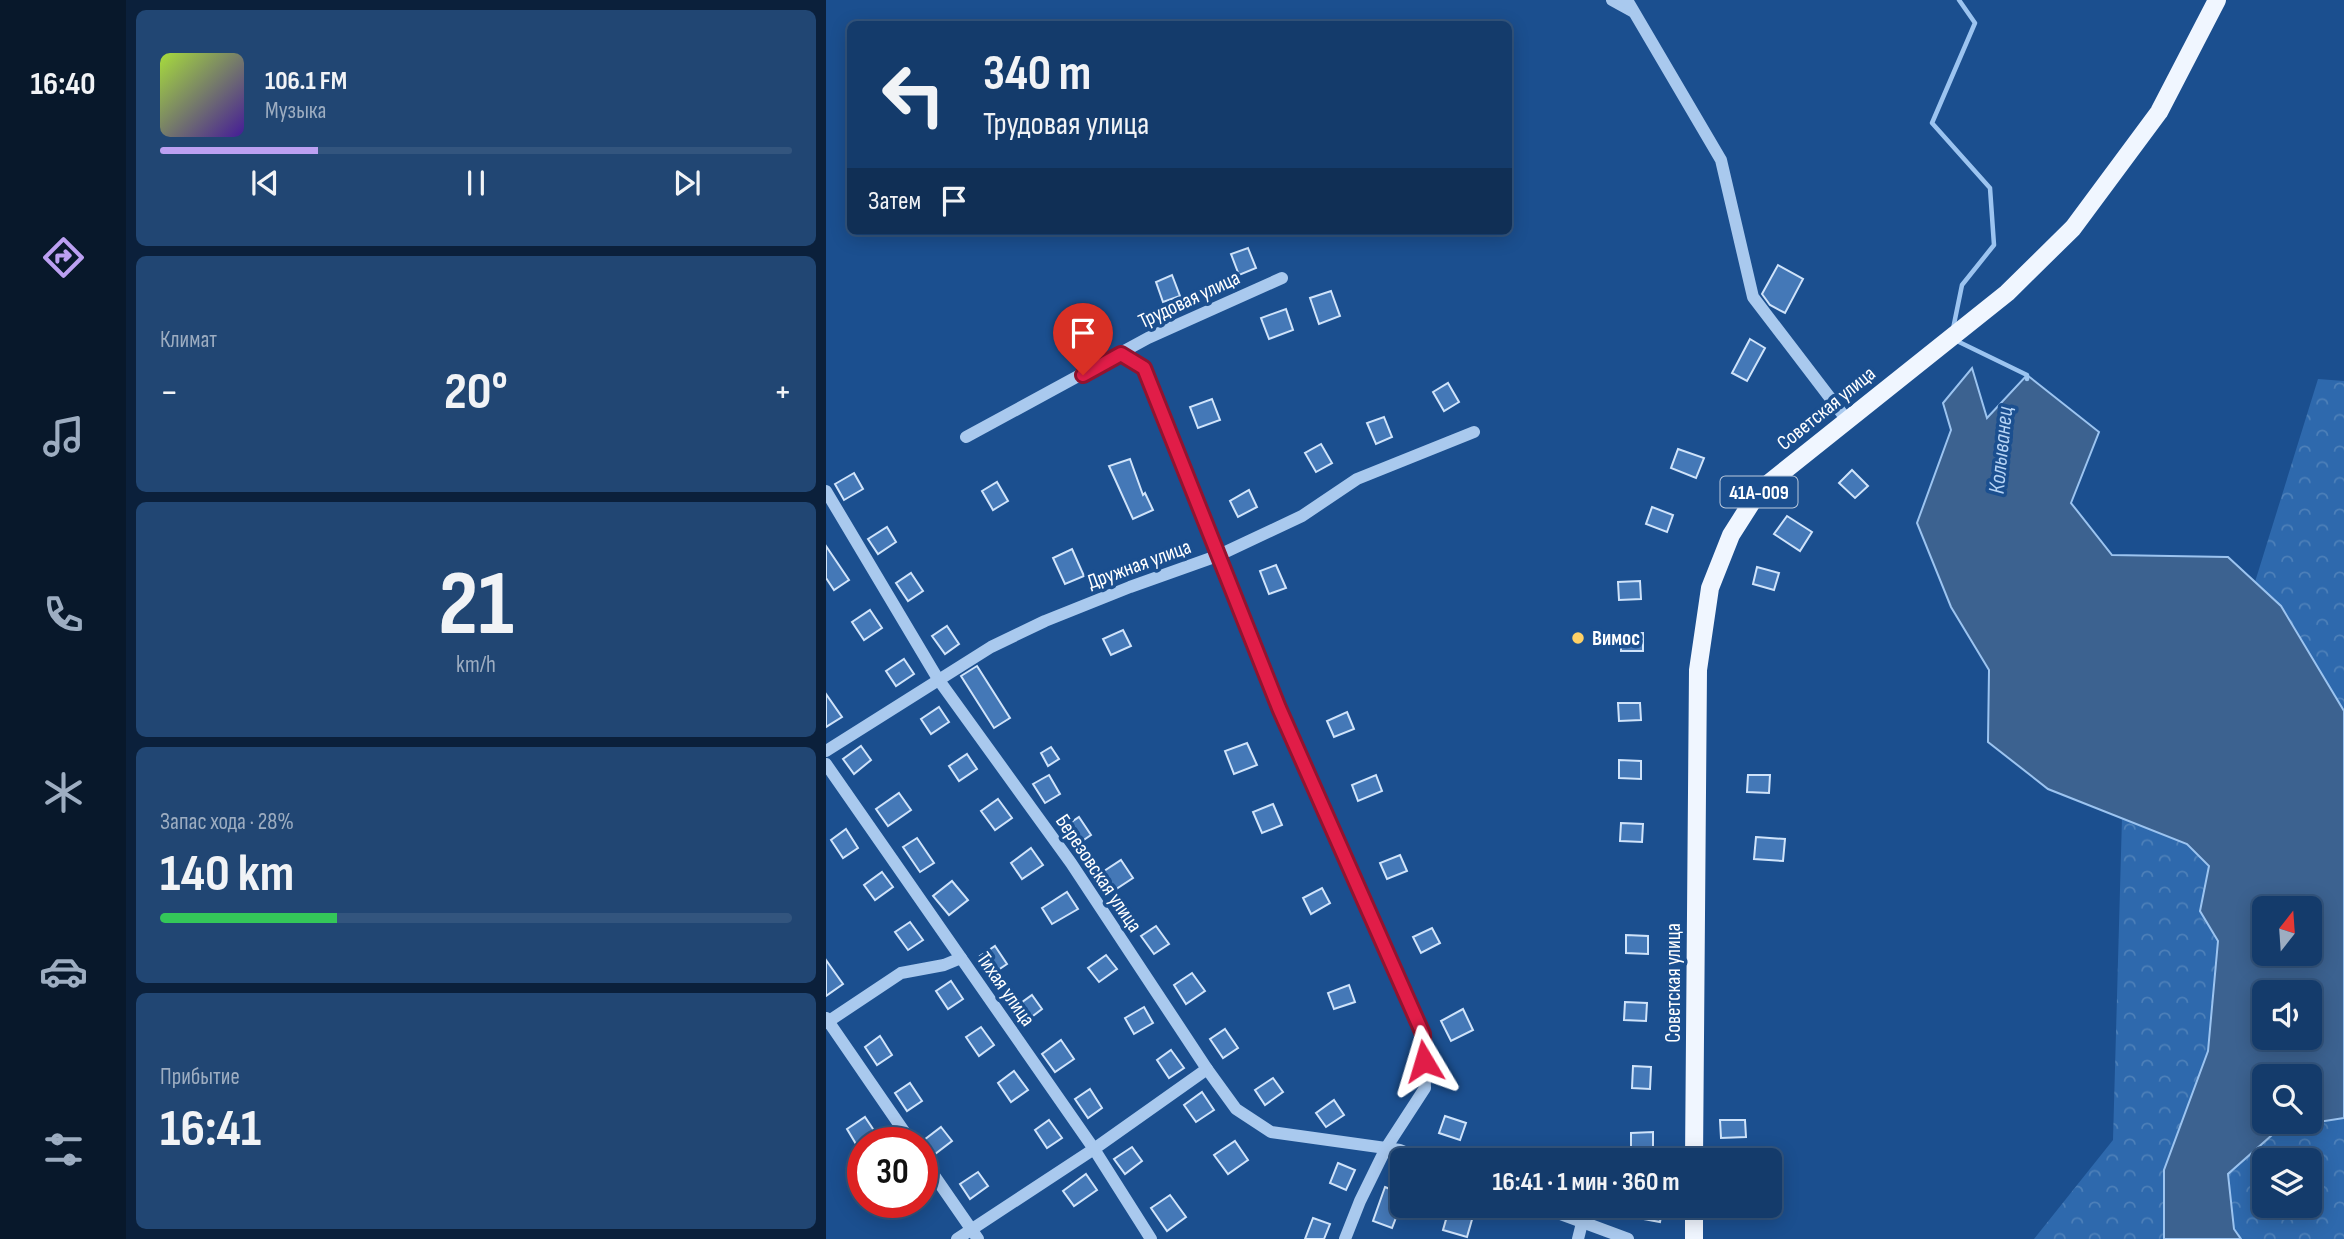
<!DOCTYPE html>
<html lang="ru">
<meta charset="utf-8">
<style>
body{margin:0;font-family:"Sofia Sans Condensed",sans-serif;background:#214673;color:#f1f3f6;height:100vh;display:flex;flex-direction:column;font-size:26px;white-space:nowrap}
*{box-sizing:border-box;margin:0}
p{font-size:23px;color:#9dadc1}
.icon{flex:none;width:38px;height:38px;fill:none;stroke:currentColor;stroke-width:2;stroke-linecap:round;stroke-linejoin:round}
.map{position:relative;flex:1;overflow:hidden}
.drawer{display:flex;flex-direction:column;gap:10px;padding:10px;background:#0b203b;width:700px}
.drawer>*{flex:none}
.hud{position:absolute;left:21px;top:21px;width:665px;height:214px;border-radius:10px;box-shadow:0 4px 18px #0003,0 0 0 2px #33557e;background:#143b6b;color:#f1f3f6;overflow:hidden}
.needle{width:46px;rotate:17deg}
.buttons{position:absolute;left:1426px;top:896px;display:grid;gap:14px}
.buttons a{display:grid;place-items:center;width:70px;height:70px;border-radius:10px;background:#143b6b;box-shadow:0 4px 18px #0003,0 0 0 2px #33557e;font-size:35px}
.speed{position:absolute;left:21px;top:1127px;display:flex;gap:14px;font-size:35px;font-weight:700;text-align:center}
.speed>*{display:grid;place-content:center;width:91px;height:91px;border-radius:50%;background:#143b6b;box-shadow:0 4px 18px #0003,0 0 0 2px #33557e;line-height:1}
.speed .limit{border:10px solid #d22;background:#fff;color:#111}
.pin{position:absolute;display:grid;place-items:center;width:60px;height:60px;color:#fff;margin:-72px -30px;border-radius:50% 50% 50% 0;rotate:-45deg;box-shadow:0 0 7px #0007}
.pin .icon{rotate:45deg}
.me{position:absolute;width:77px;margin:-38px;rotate:353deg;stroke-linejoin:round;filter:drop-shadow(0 0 5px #0008)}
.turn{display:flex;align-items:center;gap:24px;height:147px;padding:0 21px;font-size:32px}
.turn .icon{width:91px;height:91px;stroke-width:2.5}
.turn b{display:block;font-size:49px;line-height:60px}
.then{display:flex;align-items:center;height:66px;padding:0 21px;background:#0003;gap:14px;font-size:26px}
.big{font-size:52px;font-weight:700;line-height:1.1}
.drawer .card{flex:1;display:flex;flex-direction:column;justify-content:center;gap:10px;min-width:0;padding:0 24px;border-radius:10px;background:#214673}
.drawer .dial{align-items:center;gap:0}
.dial b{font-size:91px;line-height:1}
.song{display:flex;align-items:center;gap:21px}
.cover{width:84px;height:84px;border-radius:10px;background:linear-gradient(135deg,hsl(80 70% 55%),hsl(260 70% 35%))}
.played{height:7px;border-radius:4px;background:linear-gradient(90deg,#bca0f2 25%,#33557e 25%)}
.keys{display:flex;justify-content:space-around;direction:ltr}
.heat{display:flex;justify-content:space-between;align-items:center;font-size:38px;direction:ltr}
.charge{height:10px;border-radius:5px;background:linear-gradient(90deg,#34c759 28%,#33557e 0)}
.trip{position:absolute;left:564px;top:1148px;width:392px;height:70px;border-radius:10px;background:#143b6b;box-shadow:0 4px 18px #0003,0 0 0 2px #33557e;font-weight:700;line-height:70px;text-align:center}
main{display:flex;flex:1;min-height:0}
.tab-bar{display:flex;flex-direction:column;width:126px;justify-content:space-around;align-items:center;background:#08182b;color:#9dadc1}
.tab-bar .icon{width:49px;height:49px}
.tab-bar .on{color:#bca0f2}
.tab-bar b{font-size:32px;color:#f1f3f6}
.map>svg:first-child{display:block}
</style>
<main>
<nav class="tab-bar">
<b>16:40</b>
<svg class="icon on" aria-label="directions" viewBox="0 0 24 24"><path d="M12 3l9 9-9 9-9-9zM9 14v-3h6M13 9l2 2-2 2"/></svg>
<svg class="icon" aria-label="music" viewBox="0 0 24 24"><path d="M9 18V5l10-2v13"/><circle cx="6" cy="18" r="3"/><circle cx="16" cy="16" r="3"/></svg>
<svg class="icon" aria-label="phone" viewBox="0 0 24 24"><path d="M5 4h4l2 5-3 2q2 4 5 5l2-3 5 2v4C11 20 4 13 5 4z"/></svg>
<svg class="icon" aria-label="climate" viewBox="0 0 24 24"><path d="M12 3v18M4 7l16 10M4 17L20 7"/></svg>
<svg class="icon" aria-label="car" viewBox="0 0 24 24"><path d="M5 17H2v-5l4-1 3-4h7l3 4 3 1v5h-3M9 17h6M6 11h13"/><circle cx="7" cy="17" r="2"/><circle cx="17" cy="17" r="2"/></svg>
<svg class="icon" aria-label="filters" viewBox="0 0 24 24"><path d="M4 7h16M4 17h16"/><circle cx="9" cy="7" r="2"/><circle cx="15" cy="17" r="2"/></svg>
</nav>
<section class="drawer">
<div class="card">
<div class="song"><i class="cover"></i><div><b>106.1 FM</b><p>Музыка</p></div></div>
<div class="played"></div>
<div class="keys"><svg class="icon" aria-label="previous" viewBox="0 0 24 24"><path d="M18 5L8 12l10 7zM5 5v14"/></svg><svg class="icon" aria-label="pause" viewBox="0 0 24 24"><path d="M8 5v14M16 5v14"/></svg><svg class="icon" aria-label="next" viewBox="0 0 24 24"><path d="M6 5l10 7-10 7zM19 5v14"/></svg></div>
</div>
<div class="card"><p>Климат</p>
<div class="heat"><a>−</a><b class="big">20°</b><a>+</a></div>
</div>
<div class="card dial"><b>21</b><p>km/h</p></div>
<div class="card"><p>Запас хода · 28%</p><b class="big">140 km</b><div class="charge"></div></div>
<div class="card"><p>Прибытие</p><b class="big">16:41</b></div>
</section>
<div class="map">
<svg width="1518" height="1239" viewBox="0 0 1518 1239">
<defs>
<pattern id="forest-crowns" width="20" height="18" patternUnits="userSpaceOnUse" patternTransform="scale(1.75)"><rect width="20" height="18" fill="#2e69ad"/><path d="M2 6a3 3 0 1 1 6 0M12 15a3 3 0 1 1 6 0" fill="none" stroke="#4d80b9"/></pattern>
</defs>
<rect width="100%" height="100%" fill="#1b4f8f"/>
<g fill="url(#forest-crowns)" fill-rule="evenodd">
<polygon points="1492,379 1518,381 1518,711 1455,606 1429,582"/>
<polygon points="1296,818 1361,844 1384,866 1374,910 1392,941 1382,1051 1338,1170 1338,1239 1208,1239 1287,1140"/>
<path d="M1518,1118V1239H1415L1408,1229L1402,1174L1454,1128ZM1438,1160H1484V1206H1438Z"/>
</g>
<path fill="#3c6290" stroke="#9cc4f0" stroke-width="2" fill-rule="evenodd" d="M1146,368L1161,418L1201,375L1273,432L1245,503L1286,555L1402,557L1455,606L1518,711V1118L1454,1128L1402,1174L1408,1229L1415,1239H1338V1170L1382,1051L1392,941L1374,911L1383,866L1361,844L1222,789L1162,742L1163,670L1125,607L1091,523L1125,430L1117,403ZM1438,908H1484V954H1438ZM1438,992H1484V1038H1438ZM1438,1076H1484V1122H1438Z"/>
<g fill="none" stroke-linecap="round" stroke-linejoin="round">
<g stroke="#9cc4f0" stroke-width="4.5">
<polyline points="1127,329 1136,285 1168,245 1164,188 1106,123 1149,23 1133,0"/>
<polyline points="1131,341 1201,375 1201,379"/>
</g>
</g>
<g fill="#4478b7" stroke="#cfe3fa" stroke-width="2">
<polygon points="422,248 430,268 413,275 405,254"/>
<polygon points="952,265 977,279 959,313 944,305 936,294"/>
<polygon points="346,275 354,296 337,302 330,282"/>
<polygon points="505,291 514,316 493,324 484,298"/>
<polygon points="460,309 467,330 443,339 435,318"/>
<polygon points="924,339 939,348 921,381 906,373"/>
<polygon points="622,383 633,402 618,411 607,392"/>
<polygon points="386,399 394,420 372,428 364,407"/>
<polygon points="558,417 566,437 550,444 541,423"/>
<polygon points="495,444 506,463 490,472 479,453"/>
<polygon points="852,449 878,458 870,478 845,468"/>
<polygon points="304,459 317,495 319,493 327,510 307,519 283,466"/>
<polygon points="1026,470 1042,486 1029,498 1013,483"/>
<polygon points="28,473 37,489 18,500 9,484"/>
<polygon points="171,482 182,501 167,510 156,491"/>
<polygon points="423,490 431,507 412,517 404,501"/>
<polygon points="826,507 847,515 841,532 820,524"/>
<polygon points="961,516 986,532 974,551 948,534"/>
<polygon points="61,527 70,542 52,554 42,539"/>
<polygon points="0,546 23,580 8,590 0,578"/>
<polygon points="246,549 258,576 239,584 227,558"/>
<polygon points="450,565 460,588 443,594 434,571"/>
<polygon points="931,567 953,573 948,590 927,584"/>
<polygon points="85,573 97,591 82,601 70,583"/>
<polygon points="814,581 815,599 793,600 792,582"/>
<polygon points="44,610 56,628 38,640 26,622"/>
<polygon points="121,626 133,644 119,654 106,636"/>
<polygon points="297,630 305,646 285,655 277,639"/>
<rect x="795" y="633" width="22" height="18"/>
<polygon points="78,659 88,674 70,686 60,671"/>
<polygon points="151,666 184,718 168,728 135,676"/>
<polygon points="0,694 16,717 0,727"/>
<polygon points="792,703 814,703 815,720 793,721"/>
<polygon points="113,707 123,722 105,734 95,719"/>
<polygon points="521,712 528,729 508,737 501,721"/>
<polygon points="421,743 431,765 408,774 399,751"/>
<polygon points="35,746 45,760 28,774 17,759"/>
<polygon points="225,747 233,759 222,766 215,753"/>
<polygon points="141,754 151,769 133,781 123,766"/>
<polygon points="793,760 815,761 815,779 793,778"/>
<polygon points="223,775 234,794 219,803 207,784"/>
<polygon points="550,775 556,791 532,801 526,785"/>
<polygon points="922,775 944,775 943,793 921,792"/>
<polygon points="73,793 85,810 62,826 50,809"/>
<polygon points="172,799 186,818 169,830 155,811"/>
<polygon points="447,804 456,825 436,833 427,812"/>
<polygon points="253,817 265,835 250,845 238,827"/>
<polygon points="795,823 817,824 816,842 794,841"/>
<polygon points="20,829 32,848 17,858 5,840"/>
<polygon points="930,837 959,839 957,861 928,859"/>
<polygon points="91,838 108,863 94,872 77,847"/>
<polygon points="205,848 217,865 196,879 185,863"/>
<polygon points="574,855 581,871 561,879 554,863"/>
<polygon points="295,860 307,878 284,893 272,875"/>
<polygon points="56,872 67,887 49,900 38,885"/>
<polygon points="126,881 142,900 123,915 107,896"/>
<polygon points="496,888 504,903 485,914 477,898"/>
<polygon points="241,892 252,909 226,924 216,908"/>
<polygon points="84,922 97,940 82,950 69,932"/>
<polygon points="330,926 343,944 328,954 315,936"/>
<polygon points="606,928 614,943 595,953 587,937"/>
<polygon points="800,935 822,936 822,954 800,953"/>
<polygon points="169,946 181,964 166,974 154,956"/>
<polygon points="280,955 291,969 273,982 262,968"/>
<polygon points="0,960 17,984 0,996"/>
<polygon points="366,973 379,991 360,1004 348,985"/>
<polygon points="125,981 137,999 122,1009 110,991"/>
<polygon points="523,985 529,1002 508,1009 502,993"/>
<polygon points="206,995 216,1009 199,1022 188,1008"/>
<polygon points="799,1002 821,1003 820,1021 798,1020"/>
<polygon points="318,1007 327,1023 308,1034 299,1018"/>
<polygon points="637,1009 647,1030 625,1041 615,1021"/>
<polygon points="155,1027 168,1045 153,1056 140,1037"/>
<polygon points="399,1029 412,1048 397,1058 384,1039"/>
<polygon points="54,1036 66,1055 51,1065 39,1047"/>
<polygon points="235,1040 248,1059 229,1072 216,1054"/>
<polygon points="345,1050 358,1068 343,1078 331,1060"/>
<polygon points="807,1066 825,1067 824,1089 806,1088"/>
<polygon points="188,1071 202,1090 185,1102 172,1083"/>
<polygon points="447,1078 457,1092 439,1105 429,1090"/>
<polygon points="84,1083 96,1101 81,1111 69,1093"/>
<polygon points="264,1089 276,1108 262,1118 249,1099"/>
<polygon points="376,1092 388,1110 370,1122 358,1105"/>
<polygon points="508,1100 518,1115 500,1127 490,1113"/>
<polygon points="619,1116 640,1123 634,1140 613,1133"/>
<polygon points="39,1117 49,1132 30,1144 21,1129"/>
<polygon points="223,1120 236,1138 221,1148 209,1130"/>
<polygon points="894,1120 919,1120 920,1137 895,1138"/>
<polygon points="115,1127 126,1141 109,1154 98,1140"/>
<polygon points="827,1132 827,1150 805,1151 805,1133"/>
<polygon points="409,1141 422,1160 402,1174 388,1155"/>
<polygon points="306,1147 316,1161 299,1174 288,1159"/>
<polygon points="512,1163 529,1170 520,1190 504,1183"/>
<polygon points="152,1172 162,1186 144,1199 134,1184"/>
<polygon points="260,1174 271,1190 248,1206 237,1191"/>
<polygon points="559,1187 576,1194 576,1202 566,1228 547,1221"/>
<polygon points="344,1195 360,1217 341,1231 325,1208"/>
<polygon points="815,1206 837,1206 834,1222 812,1218"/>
<polygon points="623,1209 647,1216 641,1237 617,1230"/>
<polygon points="487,1218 504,1224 498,1239 479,1239"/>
</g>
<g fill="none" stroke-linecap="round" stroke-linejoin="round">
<g stroke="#a9c9ee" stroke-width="12">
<polyline points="786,0 806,11"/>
<polyline points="801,0 895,160 927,297 1021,420"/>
<polyline points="295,354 318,368 453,708 597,1034 599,1088 560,1148 534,1201 519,1239"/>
<polyline points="140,437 322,338 456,278"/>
<polyline points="0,491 112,679 245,863 381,1069 410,1109 445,1132 574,1150 598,1160"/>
<polyline points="0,751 165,647 219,621 304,587 391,556 476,516 531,479 648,432"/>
<polyline points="0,764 268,1149 325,1239"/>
<polyline points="0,1018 86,1143"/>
<polyline points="0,1023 75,973 118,965 135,958"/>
<polyline points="96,1158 152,1239"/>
<polyline points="713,1206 802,1239"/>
<polyline points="131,1239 268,1149 381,1069"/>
<polyline points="752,1239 756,1223"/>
</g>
<g stroke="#f0f6ff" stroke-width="18">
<polyline points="868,1160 872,670 884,588 905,535 933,491 1181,293 1247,228 1333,112 1391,0"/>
<polyline points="868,1239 868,1206"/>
</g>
</g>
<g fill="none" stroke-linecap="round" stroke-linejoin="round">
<g stroke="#92132f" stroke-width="18">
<polyline id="route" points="257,375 295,354 318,368 453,708 597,1034 598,1061"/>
</g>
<use href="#route" stroke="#e11d48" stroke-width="12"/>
</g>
<circle fill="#ffd166" stroke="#1b4f8f" stroke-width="2.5" cx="752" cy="638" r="7"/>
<g text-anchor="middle" stroke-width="7" stroke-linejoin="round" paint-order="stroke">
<rect fill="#1b4f8f" stroke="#bbcadd" stroke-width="2" x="894.5" y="476.5" width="77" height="31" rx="5"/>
<g font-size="19" font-weight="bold" fill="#fff">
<text x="933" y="499">41А-009</text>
</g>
<g font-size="21" fill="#fff" stroke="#1b4f8f">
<text transform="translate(363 299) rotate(-25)" y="7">Трудовая улица</text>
<text transform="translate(1000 408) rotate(-39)" y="7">Советская улица</text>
<text transform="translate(313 564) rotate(-20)" y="7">Дружная улица</text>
<text transform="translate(273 873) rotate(56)" y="7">Березовская улица</text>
<text transform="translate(847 983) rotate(-90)" y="7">Советская улица</text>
<text transform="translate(180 989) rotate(55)" y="7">Тихая улица</text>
</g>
<g font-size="21" font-weight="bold" fill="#fff" stroke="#1b4f8f" text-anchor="start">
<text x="766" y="645">Вимос</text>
</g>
<g font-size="23" font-style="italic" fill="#b5d3f5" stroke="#1b4f8f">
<text transform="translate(1174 450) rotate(-84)" y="8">Колыванец</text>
</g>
</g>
</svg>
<div class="buttons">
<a><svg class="needle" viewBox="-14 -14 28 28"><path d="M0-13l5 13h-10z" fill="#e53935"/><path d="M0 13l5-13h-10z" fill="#9dadc1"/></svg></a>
<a><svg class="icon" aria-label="sound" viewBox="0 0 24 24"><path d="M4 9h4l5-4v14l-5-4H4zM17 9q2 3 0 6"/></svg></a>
<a><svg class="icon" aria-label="search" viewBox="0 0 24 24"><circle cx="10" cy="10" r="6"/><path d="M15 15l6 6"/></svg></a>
<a><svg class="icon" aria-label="layers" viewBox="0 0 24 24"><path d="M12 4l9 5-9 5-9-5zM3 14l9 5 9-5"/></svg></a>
</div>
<div class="speed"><div class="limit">30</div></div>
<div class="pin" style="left:257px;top:375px;background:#d93025"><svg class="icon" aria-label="arrive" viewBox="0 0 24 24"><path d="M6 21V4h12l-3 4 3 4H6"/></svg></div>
<svg class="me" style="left:598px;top:1061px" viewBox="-20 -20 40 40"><path d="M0-17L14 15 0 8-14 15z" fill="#e11d48" stroke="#fff" stroke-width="4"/></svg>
<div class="trip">16:41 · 1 мин · 360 m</div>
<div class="hud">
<div class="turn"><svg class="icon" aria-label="left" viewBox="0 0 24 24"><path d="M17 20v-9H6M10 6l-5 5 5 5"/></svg><div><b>340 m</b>Трудовая улица</div></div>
<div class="then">Затем<svg class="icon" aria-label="arrive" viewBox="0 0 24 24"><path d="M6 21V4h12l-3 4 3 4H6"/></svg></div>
</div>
</div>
</main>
